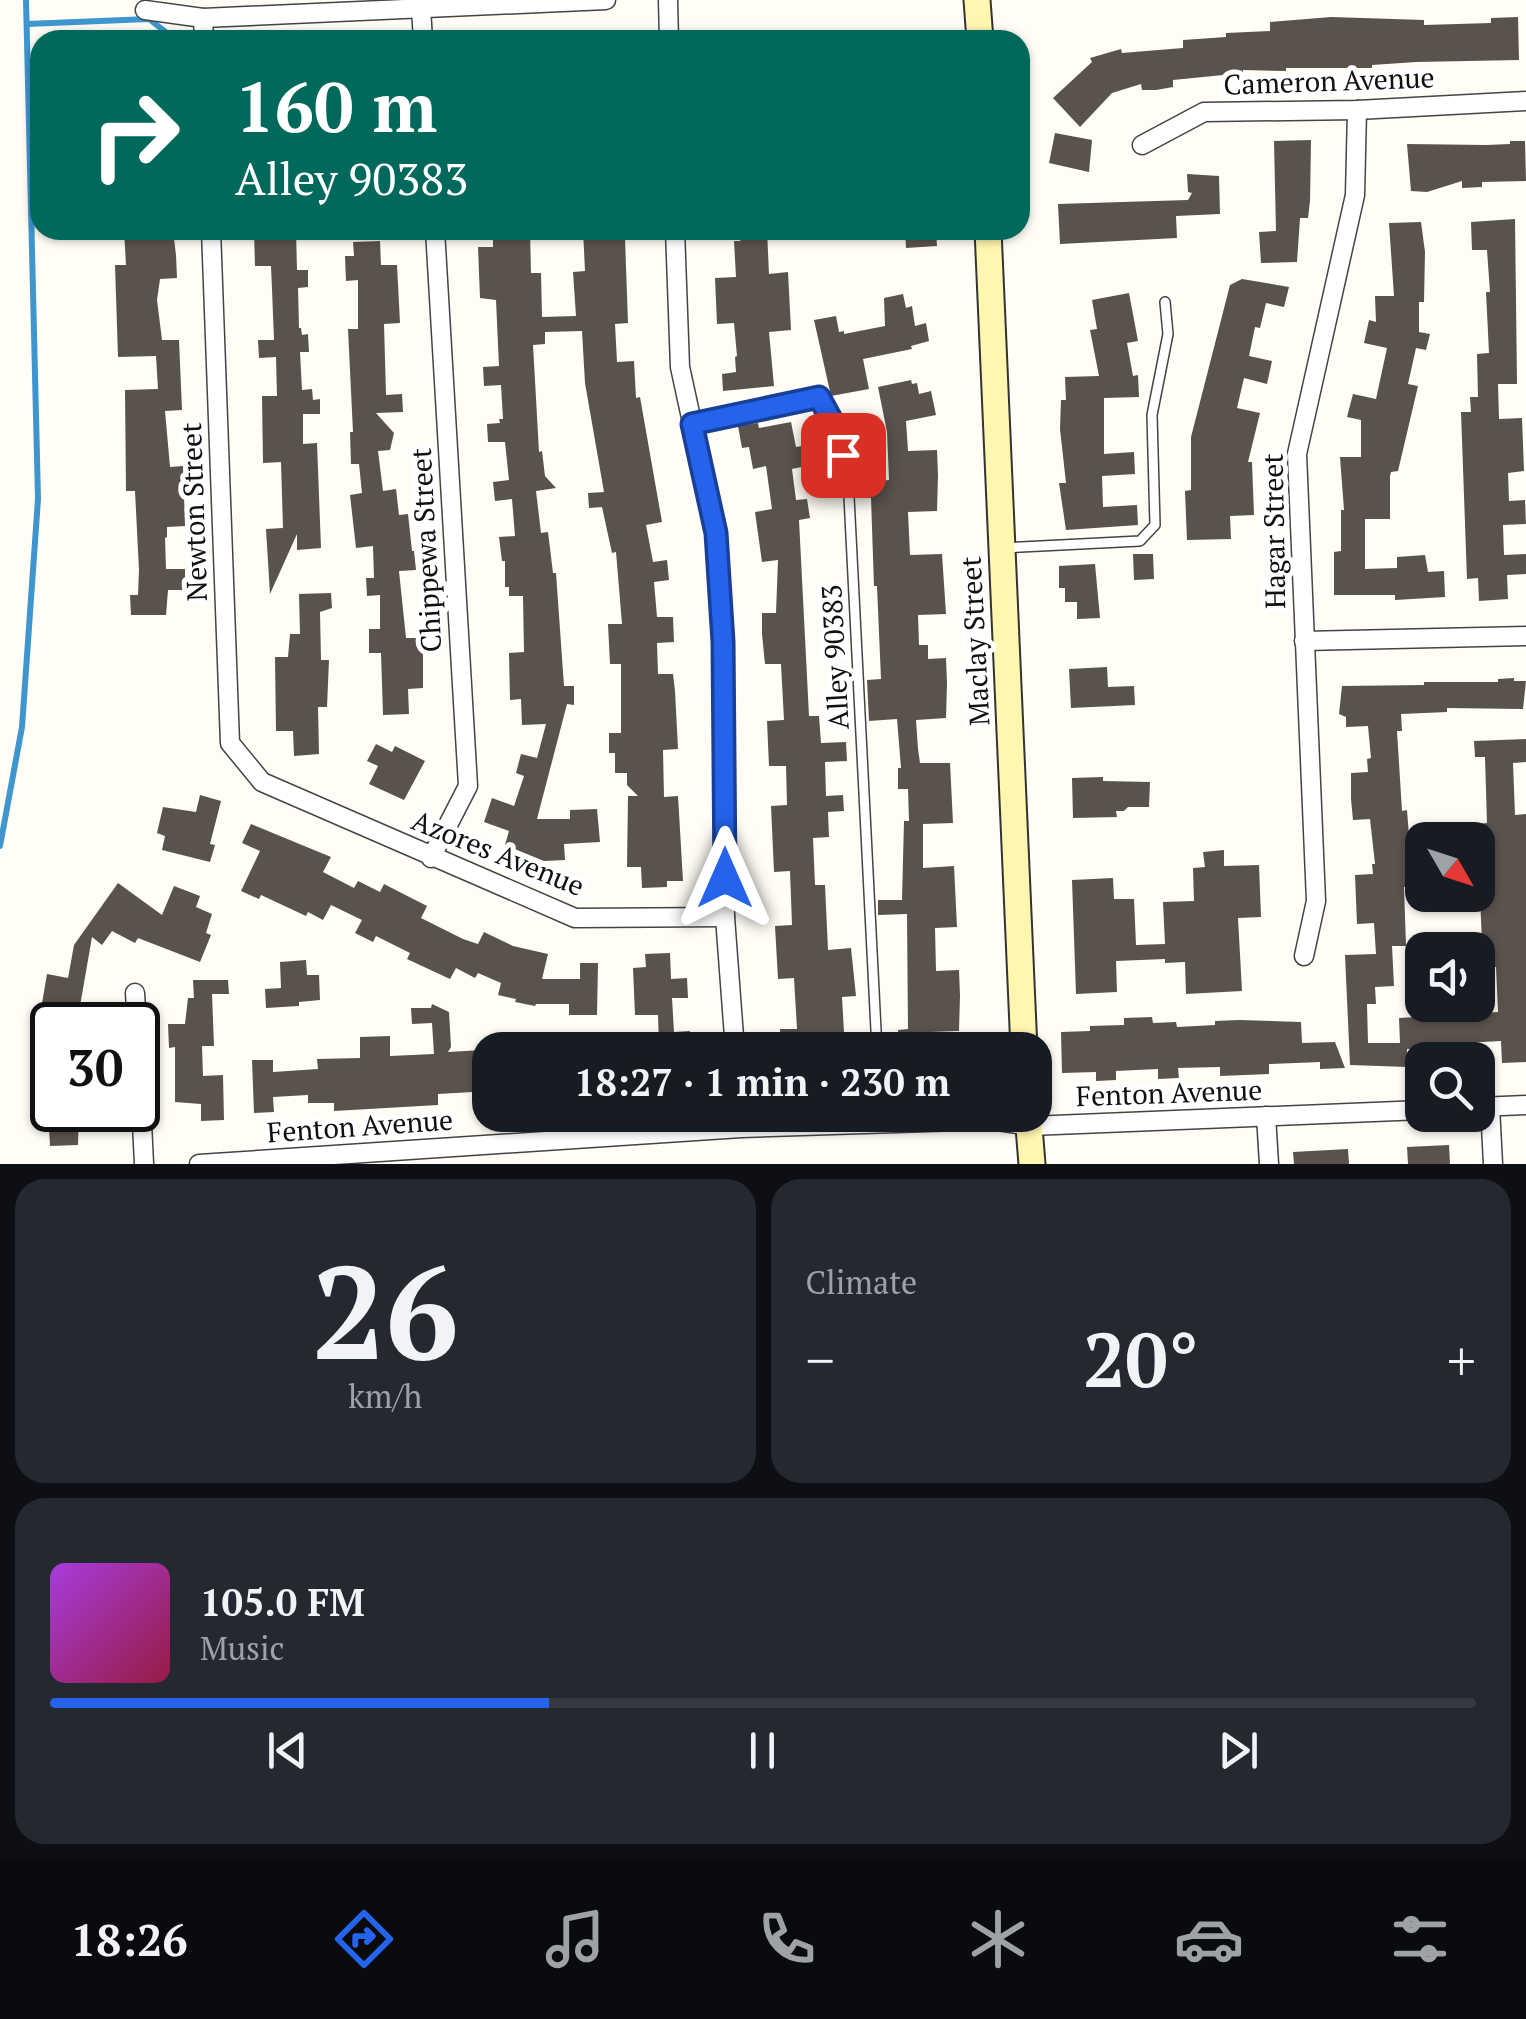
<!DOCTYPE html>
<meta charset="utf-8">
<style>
body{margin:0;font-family:"PT Serif",serif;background:#242831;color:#f1f3f6;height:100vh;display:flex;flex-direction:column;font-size:38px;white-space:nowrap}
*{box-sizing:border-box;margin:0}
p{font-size:32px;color:#9ea1a6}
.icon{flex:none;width:55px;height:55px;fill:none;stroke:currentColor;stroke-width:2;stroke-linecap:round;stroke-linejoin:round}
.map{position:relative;height:1164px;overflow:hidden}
.sheet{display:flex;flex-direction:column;gap:15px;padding:15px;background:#0d0f14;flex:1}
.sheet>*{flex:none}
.top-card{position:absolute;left:30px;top:30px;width:1000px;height:210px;border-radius:30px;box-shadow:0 2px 8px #0004;background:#00695c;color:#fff;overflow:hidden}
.needle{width:65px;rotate:129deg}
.controls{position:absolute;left:1405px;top:822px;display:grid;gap:20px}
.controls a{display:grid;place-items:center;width:90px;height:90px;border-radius:20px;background:#171b24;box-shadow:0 2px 8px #0004;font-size:50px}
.speed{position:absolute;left:30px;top:1002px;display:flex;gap:20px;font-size:50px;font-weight:700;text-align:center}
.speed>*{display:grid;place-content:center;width:130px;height:130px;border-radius:50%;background:#171b24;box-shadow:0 2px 8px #0004;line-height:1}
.speed .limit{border:5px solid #111;border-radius:15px;background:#fff;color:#111}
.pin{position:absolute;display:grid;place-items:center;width:85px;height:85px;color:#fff;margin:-42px;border-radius:20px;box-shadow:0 5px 15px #0006}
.me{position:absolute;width:110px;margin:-55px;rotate:0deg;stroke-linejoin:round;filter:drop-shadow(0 0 8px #0008)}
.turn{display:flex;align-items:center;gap:35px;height:210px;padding:0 40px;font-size:45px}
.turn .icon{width:130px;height:130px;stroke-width:2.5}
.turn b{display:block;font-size:70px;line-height:85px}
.big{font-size:75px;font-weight:800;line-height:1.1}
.sheet .card{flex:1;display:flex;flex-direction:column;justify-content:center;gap:15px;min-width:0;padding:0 35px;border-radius:30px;background:#242831}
.sheet .dial{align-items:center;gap:0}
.dial b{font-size:130px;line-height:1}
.song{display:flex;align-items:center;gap:30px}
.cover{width:120px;height:120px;border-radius:15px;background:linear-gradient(135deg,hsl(280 70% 55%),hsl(340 70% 35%))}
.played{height:10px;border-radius:5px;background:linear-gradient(90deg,#2563eb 35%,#363941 35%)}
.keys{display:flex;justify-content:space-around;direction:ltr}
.heat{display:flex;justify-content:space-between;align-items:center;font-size:55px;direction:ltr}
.sheet .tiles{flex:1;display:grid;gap:15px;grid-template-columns:1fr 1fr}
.card:last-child{grid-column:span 2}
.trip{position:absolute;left:472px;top:1032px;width:580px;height:100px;border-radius:30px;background:#171b24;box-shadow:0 2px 8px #0004;font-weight:800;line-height:100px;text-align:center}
.dock{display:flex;height:160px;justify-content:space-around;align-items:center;background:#090b0e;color:#9ea1a6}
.dock .icon{width:70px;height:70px}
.dock .current{color:#2563eb}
.dock b{font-size:45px;color:#f1f3f6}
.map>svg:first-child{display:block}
</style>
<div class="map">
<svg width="1526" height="1164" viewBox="0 0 1526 1164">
<rect width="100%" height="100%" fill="#fffdf5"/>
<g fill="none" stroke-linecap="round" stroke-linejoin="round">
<g stroke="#3f96cf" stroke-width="6">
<polyline points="27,24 149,19 167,33"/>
<polyline points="0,846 22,727 38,499 26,0"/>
</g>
</g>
<g fill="#5a524d">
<polygon points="1331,17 1424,20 1424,25 1491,23 1491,18 1518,17 1519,60 1416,62 1372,65 1372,68 1286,68 1286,71 1243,70 1243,73 1173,80 1173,87 1156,90 1142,90 1141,84 1112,93 1080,127 1053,98 1092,62 1090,58 1121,49 1122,53 1183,48 1183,40 1226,37 1226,33 1270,31 1270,22"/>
<polygon points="1055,133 1092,140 1089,172 1049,163"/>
<polygon points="1311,140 1310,201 1308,218 1300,218 1297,262 1261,263 1259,232 1276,231 1274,141"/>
<polygon points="1510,141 1525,141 1526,181 1482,182 1482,187 1462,188 1462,181 1427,192 1411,191 1407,144 1486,145 1510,144"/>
<polygon points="1187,174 1219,176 1220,214 1176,216 1177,238 1060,244 1058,204 1188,200 1192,193 1188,192"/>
<polygon points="1515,219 1517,384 1498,384 1499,419 1522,418 1524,471 1508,473 1509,501 1525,500 1526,524 1503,525 1504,555 1526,554 1526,574 1507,575 1508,599 1479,601 1478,578 1467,579 1461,412 1471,412 1470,397 1478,397 1477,354 1489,353 1486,292 1490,292 1487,250 1472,250 1471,222"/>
<polygon points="1421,222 1425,252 1424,302 1419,302 1419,332 1430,334 1426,350 1416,348 1408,384 1418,386 1398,471 1391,472 1390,476 1390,519 1365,519 1365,569 1397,568 1397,557 1425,555 1428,572 1444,571 1445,597 1395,600 1395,595 1334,595 1334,552 1341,551 1341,510 1344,510 1340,457 1361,457 1361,420 1347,417 1353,394 1376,399 1387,348 1364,343 1369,320 1376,322 1375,296 1394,296 1389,223"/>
<polygon points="124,230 173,230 176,255 177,278 160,279 157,300 162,340 179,340 182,410 165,411 170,467 183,466 185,526 167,527 167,537 165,538 166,569 185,569 185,590 168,590 166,615 131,615 130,595 138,595 139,570 135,491 126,491 125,390 158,389 156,356 118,357 115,265 126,265"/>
<polygon points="254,230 296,230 297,270 308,270 308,287 298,288 299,328 301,328 302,335 308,334 309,352 300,352 302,390 312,389 313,400 320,399 320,414 303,414 303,444 317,443 321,548 297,550 297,534 270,594 266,529 283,528 281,462 263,463 262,396 277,396 276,357 259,358 258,340 274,340 272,289 271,266 255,266"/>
<polygon points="493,230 530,230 531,273 541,273 542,317 576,316 573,272 585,271 583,230 608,230 609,238 625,238 628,323 615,324 617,362 634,361 636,398 640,397 662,522 646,525 653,562 667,560 669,580 654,582 657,617 673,617 674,642 657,643 658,674 673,674 675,691 678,749 663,750 664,797 678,796 683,881 667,881 667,887 642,888 641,867 627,867 628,796 638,796 627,785 627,773 615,773 615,753 609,753 609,733 621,733 621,664 610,664 608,624 622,624 616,552 612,553 602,507 589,508 588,493 604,492 585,383 582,331 545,332 545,344 533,345 539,452 542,451 545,476 556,488 536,491 541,533 548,532 553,573 556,573 564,686 574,686 574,705 567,704 537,819 570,819 570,810 597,809 600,842 564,844 565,860 544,861 505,845 509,831 484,822 492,798 514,806 524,776 516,773 521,754 537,758 546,724 522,725 521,699 510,700 509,653 524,652 523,596 509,596 509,587 505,587 505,561 502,561 499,537 515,536 512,499 495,501 493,482 509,480 505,442 488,442 487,424 500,423 499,419 503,419 501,385 484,386 483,367 499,366 496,300 480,298 478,247 493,247"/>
<polygon points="745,230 767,230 769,274 788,272 791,330 769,332 774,386 723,391 722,374 736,372 735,357 737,356 734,323 717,324 715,278 736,277 734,241 740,241"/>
<polygon points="905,230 936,230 937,246 906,248"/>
<polygon points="380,241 381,265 397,265 400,323 384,324 386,395 402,394 403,412 376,413 394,433 390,450 378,451 383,491 396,489 399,515 408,514 412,551 414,551 416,570 399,571 406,638 423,638 423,688 408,689 409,714 383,715 381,653 369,653 369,629 380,629 380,595 367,596 366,578 374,578 373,546 356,548 350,495 362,493 359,464 351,464 350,432 353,432 348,329 358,329 358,280 346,281 345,256 354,256 353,242"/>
<polygon points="1242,279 1289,287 1284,307 1266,303 1260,328 1255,327 1249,356 1272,361 1267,384 1244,378 1237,408 1260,413 1248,462 1252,462 1254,515 1230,516 1231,539 1187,540 1185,491 1191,490 1191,437 1230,285"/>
<polygon points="1129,293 1138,341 1127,343 1133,376 1138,375 1139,397 1104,398 1104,454 1134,452 1135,474 1102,476 1103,507 1137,505 1138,525 1066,530 1059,483 1066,483 1060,429 1061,400 1066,400 1065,377 1099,376 1090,330 1097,329 1092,300"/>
<polygon points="903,294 906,308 912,306 915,326 926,323 929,341 911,346 912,349 863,359 869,389 831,396 814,320 836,316 839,332 844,331 844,334 885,326 884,298"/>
<polygon points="911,380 912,384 917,383 919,394 931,391 936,415 906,421 908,451 937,450 938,475 937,511 908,512 910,555 942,554 946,614 918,615 919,645 928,645 928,659 946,658 947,683 946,718 916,720 918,749 920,763 950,763 953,823 923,824 923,868 954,866 957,927 935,928 936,971 959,970 960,996 959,1031 930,1032 931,1047 898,1048 898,1030 908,1029 907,914 878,915 878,900 902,900 904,821 909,821 908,789 898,789 898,768 901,768 897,719 869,721 867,680 881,679 877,586 874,586 871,498 858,498 857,483 889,480 887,432 878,387"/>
<polygon points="791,422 796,447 802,446 806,466 792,469 796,500 807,499 810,518 799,520 809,716 819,716 821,743 846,742 847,761 825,762 826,796 843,795 844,811 828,812 829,837 813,838 815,885 825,885 828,950 851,948 856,996 842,997 845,1050 781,1050 780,1029 797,1029 794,978 778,979 775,926 792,925 790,871 774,872 771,806 787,805 786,766 769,766 767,721 784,720 781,664 765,664 762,634 762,613 776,613 778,560 762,562 755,512 772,509 766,466 753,469 749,447 742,448 738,426 758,423 759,428"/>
<polygon points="1133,554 1153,554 1154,579 1134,580"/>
<polygon points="1095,564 1100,618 1077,619 1077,602 1065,602 1065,588 1059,588 1059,566"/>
<polygon points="331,593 332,608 320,612 321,660 329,660 327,707 318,707 319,754 294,756 293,731 276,731 275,657 288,657 290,634 300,634 299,594"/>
<polygon points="1107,667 1108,687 1134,686 1135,705 1071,708 1069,669"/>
<polygon points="1514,678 1514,681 1526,681 1523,709 1447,708 1447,712 1401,714 1402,731 1397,731 1402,811 1407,810 1410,849 1415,849 1416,881 1407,881 1407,887 1404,887 1406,946 1392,946 1394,986 1375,987 1376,1004 1367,1004 1368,1043 1400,1043 1399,1018 1498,1012 1496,967 1485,968 1482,944 1477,824 1487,823 1485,757 1475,757 1474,741 1526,739 1526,762 1513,763 1515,815 1526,814 1526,1062 1502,1063 1501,1041 1465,1043 1466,1060 1446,1060 1446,1048 1407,1049 1408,1067 1350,1065 1345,955 1376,954 1374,923 1357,924 1355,875 1373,874 1372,864 1375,864 1370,819 1353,820 1351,799 1351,773 1368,772 1367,759 1371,758 1368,726 1346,727 1346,717 1339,714 1342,686 1424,685 1424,682 1498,682 1498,679"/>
<polygon points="376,744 392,752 395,746 425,761 404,800 369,784 378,766 367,761"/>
<polygon points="1103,777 1103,781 1150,782 1149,807 1128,807 1124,811 1116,811 1117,817 1073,818 1072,778"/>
<polygon points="200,795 221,801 210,844 215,845 210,862 162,850 165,836 157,833 163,807 196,812"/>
<polygon points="251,824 331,857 323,872 354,888 358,881 380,892 384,884 427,906 421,918 463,939 478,944 484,932 513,946 548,954 542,979 580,979 580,963 598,963 597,1015 569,1015 569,1004 536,1004 535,1006 515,1002 516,999 498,995 501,983 478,973 475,978 456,968 450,979 407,959 410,953 376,936 373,942 355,933 362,920 331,905 323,920 308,912 306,916 261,895 259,899 241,891 260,851 242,843"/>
<polygon points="1224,850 1224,866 1259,865 1261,917 1238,918 1242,991 1186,994 1185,962 1165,963 1165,959 1116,961 1117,992 1076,994 1072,880 1113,878 1114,899 1134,899 1136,945 1165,944 1163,902 1194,901 1193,868 1205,867 1203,852"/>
<polygon points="118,883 162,915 174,886 200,896 196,907 212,914 206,933 211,935 200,962 138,938 135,943 112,931 102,945 92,937 80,1006 96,1009 93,1025 48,1025 39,1021 47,974 68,978 74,945"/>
<polygon points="670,953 671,979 687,978 688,998 672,998 674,1032 690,1031 691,1050 672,1050 672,1045 659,1046 658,1015 635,1015 633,968 646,967 645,954"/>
<polygon points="306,960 307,975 319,975 320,1000 299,1002 299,1006 266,1008 265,989 281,988 280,962"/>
<polygon points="193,980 228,980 229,994 212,994 214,1046 202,1046 203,1076 223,1075 224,1120 201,1121 201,1104 175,1102 175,1047 169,1048 168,1024 185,1024 188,998 194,998"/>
<polygon points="432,1004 449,1012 451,1047 448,1052 483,1050 483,1053 490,1052 490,1091 438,1094 438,1105 334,1111 334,1103 308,1103 308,1095 273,1097 274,1112 254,1113 252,1060 273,1060 273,1072 318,1069 317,1059 360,1058 360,1037 390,1036 390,1056 434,1054 432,1023 412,1024 411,1008 431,1008"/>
<polygon points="1152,1017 1153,1023 1176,1022 1177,1027 1215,1025 1215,1021 1239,1020 1301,1022 1302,1043 1335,1042 1345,1068 1320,1069 1320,1062 1269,1064 1269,1074 1220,1076 1220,1067 1178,1068 1179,1078 1158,1079 1158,1069 1116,1071 1116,1080 1096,1081 1096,1072 1062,1073 1061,1032 1090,1031 1090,1026 1124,1025 1124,1018"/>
<polygon points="48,1110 79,1110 78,1145 50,1146"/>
<polygon points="1449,1145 1450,1164 1408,1164 1407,1147"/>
<polygon points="1348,1149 1349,1164 1294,1164 1293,1152"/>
</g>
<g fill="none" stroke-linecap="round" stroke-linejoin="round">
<g stroke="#444" stroke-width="12">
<g id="lane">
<polyline points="694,423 819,397 838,433 848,477 877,1050"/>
<polyline points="1003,548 1140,541 1155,525 1152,415 1168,334 1165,302"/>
</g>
</g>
<g stroke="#444" stroke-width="21">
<g id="street">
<polyline points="668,0 669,40"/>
<polyline points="421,8 423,40"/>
<polyline points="145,10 203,18 606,0"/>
<polyline points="203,18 204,40"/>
<polyline points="1142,145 1204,112 1357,110 1526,101"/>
<polyline points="211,230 230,743 262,782 575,918 725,917"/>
<polyline points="675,230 680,367 716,533 723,642 725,917 735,1050"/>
<polyline points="1304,641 1526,636"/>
<polyline points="431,858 468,786 435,230"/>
<polyline points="1304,956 1316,901 1297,454 1355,195 1357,110"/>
<polyline points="135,993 137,1025"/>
<polyline points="138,1042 144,1164"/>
<polyline points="1478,1107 1526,1105"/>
<polyline points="1490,1107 1493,1164"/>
<polyline points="1266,1116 1269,1164"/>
<polyline points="199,1164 741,1128 991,1120 1030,1126 1422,1110"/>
</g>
</g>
<g stroke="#333" stroke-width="29">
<g id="secondary">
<polyline points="977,0 980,40"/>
<polyline points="988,230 1024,1050"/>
<polyline points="1028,1115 1032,1164"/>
</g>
</g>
<use href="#lane" stroke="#fff" stroke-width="9"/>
<use href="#street" stroke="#fff" stroke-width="18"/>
<use href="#secondary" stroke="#fff6b0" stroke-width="25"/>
</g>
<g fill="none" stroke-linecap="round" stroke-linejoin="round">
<g stroke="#184099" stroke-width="25">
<polyline id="route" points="725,878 723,642 716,533 692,424 819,397 838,432 843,455"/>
</g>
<use href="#route" stroke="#2563eb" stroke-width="18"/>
</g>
<g text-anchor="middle" stroke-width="10" stroke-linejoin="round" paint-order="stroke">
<g font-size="28" fill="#111" stroke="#fff">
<text transform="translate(1329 81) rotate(-2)" y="10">Cameron Avenue</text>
<text transform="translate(194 512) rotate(-92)" y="10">Newton Street</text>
<text transform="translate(1274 531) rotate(-91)" y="10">Hagar Street</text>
<text transform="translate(426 550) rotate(-93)" y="10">Chippewa Street</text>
<text transform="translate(975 641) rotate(-93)" y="10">Maclay Street</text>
<text transform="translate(835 657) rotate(-93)" y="10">Alley 90383</text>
<text transform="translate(498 853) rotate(22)" y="10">Azores Avenue</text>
<text transform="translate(1169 1093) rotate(-2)" y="10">Fenton Avenue</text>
<text transform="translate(360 1126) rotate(-4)" y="10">Fenton Avenue</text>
</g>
</g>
</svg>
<div class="controls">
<a><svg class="needle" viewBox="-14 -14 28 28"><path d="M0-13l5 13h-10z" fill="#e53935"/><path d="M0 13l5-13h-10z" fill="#9ea1a6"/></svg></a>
<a><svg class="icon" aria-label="sound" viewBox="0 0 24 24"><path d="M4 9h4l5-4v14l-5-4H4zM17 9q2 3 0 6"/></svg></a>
<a><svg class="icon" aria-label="search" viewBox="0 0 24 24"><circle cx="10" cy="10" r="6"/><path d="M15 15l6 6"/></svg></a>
</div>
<div class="speed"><div class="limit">30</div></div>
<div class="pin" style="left:843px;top:455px;background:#d93025"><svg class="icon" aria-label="arrive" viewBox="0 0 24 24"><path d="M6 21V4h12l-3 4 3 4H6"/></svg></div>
<svg class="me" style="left:725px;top:878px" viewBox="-20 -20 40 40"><path d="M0-17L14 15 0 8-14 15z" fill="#2563eb" stroke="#fff" stroke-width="4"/></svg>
<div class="trip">18:27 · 1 min · 230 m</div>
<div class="top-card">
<div class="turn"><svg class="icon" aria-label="right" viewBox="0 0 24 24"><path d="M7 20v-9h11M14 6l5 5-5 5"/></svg><div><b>160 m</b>Alley 90383</div></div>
</div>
</div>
<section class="sheet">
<div class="tiles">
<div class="card dial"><b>26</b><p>km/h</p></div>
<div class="card"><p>Climate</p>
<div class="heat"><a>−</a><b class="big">20°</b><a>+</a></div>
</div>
<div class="card">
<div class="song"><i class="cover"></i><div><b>105.0 FM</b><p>Music</p></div></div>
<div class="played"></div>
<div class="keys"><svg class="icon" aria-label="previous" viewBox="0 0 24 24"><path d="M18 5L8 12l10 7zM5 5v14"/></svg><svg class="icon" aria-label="pause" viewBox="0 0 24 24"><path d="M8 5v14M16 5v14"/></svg><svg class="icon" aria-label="next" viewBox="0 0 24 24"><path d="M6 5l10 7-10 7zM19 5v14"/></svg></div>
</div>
</div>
</section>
<nav class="dock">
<b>18:26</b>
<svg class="icon current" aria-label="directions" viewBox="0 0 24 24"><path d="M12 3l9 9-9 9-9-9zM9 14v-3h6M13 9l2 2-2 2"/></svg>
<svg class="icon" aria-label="music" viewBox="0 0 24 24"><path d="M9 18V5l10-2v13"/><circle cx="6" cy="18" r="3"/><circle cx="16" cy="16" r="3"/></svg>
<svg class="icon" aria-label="phone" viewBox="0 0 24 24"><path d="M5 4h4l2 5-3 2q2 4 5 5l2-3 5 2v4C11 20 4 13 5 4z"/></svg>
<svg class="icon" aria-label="climate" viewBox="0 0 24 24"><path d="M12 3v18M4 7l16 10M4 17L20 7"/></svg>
<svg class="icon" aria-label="car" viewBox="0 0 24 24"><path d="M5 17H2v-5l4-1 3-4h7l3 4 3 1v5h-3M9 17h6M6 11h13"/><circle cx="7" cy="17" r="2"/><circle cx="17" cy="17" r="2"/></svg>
<svg class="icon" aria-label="filters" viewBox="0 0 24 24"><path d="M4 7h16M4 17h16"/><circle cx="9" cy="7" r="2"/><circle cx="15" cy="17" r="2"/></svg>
</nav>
